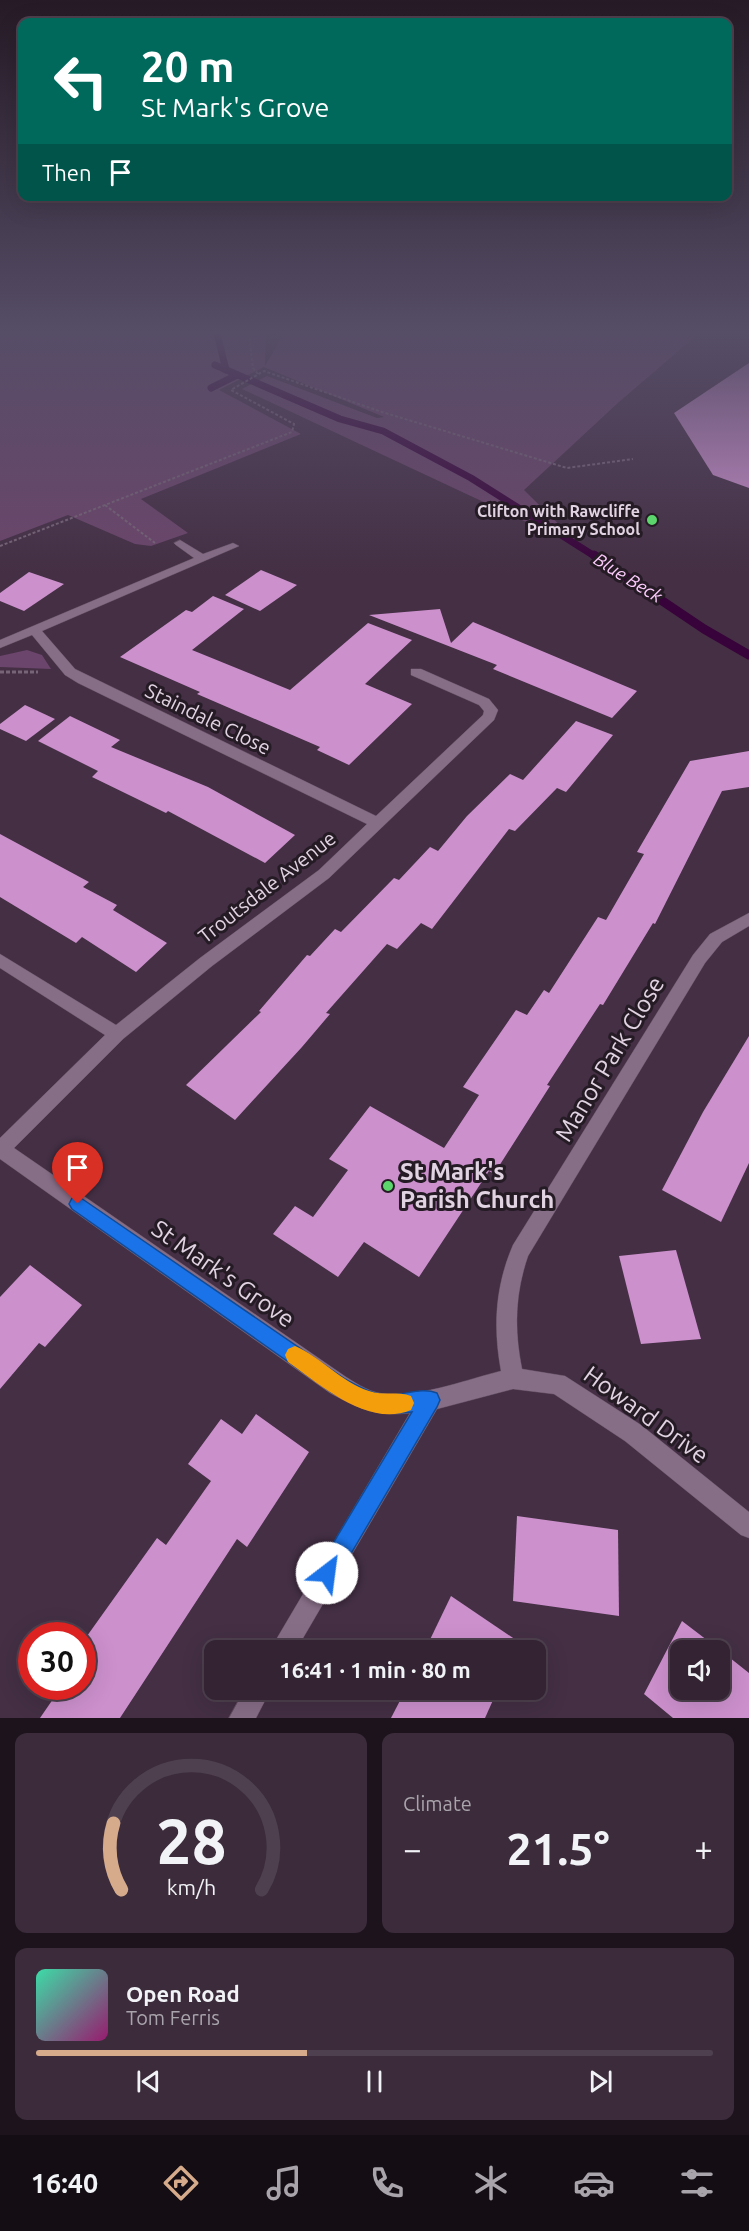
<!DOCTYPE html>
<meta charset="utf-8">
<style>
body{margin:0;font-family:Ubuntu,sans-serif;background:#3b2b3b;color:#f1f3f6;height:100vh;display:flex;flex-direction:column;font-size:22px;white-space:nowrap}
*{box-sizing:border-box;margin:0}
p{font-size:20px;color:#a9a4ac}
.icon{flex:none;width:33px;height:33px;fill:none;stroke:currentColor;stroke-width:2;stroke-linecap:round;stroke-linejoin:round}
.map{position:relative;height:1718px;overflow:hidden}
.panel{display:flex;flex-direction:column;gap:15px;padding:15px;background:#1c131c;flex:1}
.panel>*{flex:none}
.hud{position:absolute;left:18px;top:18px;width:714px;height:183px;border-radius:12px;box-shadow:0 6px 24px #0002,0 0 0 2px #4e404e;background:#00695c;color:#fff;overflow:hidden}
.tools{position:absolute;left:670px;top:1640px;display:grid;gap:12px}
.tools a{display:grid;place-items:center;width:60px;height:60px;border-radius:12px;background:#332333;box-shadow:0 6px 24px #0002,0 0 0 2px #4e404e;font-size:30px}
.speed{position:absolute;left:18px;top:1622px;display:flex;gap:12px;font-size:30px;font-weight:700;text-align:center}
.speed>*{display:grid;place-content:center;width:78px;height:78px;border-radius:50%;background:#332333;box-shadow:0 6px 24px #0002,0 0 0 2px #4e404e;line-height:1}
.speed .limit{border:9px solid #d22;background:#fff;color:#111}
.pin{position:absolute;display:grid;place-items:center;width:51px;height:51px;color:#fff;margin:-62px -26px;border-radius:50% 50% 50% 0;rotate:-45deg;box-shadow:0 0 6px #0007}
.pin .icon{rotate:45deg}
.me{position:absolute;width:66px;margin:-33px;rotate:30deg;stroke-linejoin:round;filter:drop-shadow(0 0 4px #0008)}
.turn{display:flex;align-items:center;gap:21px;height:126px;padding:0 24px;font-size:27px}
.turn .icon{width:78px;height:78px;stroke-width:2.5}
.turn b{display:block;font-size:42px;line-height:51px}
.then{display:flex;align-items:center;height:57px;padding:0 24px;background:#0003;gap:12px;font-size:22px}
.big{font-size:45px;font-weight:700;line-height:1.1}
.panel .tile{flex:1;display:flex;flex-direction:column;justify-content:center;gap:9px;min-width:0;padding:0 21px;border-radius:12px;background:#3b2b3b}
.panel .dial{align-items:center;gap:0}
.dial svg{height:156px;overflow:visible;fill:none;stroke:#4e404e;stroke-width:7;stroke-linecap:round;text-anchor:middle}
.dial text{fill:#f1f3f6;stroke:none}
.song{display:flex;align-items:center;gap:18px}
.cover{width:72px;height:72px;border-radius:9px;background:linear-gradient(135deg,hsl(160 70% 55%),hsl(320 70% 35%))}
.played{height:6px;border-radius:3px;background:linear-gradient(90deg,#d6ab8b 40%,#4e404e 40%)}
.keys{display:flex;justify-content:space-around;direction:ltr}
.heat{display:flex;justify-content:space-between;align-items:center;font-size:33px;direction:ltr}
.panel .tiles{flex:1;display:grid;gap:15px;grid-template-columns:1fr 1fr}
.tile:last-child{grid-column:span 2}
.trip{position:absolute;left:204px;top:1640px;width:342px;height:60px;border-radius:12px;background:#332333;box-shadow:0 6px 24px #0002,0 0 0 2px #4e404e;font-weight:700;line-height:60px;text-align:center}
.tab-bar{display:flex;height:96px;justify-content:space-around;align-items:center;background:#140e14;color:#a9a4ac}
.tab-bar .icon{width:42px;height:42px}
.tab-bar .selected{color:#d6ab8b}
.tab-bar b{font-size:27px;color:#f1f3f6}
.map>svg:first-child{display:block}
</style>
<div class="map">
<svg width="749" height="1718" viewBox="0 0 749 1718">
<rect width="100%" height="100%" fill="#442f44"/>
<g fill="#6b456b">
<polygon points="0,333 266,333 265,366 284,333 698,334 619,402 524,490 584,549 242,389 267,376 377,418 384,417 264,367 219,390 301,434 141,499 188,533 151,546 135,544 68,515 0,541"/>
<polygon points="27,650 42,655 51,669 0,667 0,656"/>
</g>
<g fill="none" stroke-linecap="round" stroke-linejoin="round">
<g stroke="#38023a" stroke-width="7">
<polyline points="217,333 226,370"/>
<polyline points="215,365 340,419 383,431 471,478 596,557"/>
<polyline points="211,388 237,375"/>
</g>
<polyline stroke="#38023a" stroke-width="9" points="594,555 704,629 749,655"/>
</g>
<g fill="#cc90cd">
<polygon points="749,363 749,488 713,475 674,413"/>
<polygon points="261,570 297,585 260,611 225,595"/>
<polygon points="29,572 64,584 24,611 0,601 0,593"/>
<polygon points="213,596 244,609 192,650 290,690 368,623 412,640 365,684 412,704 349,765 317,750 320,747 197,694 200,692 120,657 186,610 192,612"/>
<polygon points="440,609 451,643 473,622 637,691 612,718 493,669 497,665 369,615"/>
<polygon points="25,705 55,719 26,741 0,729 0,724"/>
<polygon points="70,716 120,740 111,747 208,787 295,835 265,863 168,811 166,813 92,777 98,771 38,741"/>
<polygon points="576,721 613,735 566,792 557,788 515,831 509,829 432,929 421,923 397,949 387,944 326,1013 330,1014 302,1047 235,1120 186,1085 261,1012 259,1011 307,955 310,956 335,929 341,932 394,878 399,880 430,847 438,851 467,816 510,774 523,780"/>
<polygon points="749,751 749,787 722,791 655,924 653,923 603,1005 600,1004 547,1085 550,1086 494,1174 489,1171 419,1277 364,1242 338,1277 273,1234 295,1206 313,1217 348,1170 329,1159 370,1106 444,1148 479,1095 463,1087 516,1010 527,1015 544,990 549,993 598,917 606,920 644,854 637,852 690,761"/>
<polygon points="0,834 89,882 83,887 117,905 113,910 167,943 136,972 82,937 76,943 0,897"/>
<polygon points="749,1036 749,1163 721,1222 662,1190 703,1112"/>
<polygon points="676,1250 701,1339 641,1344 619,1256"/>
<polygon points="30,1265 82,1305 45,1347 39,1343 0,1389 0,1297"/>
<polygon points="256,1414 309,1452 247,1547 237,1539 120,1718 40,1718 62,1686 82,1686 82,1643 157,1538 166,1545 211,1481 188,1464 221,1419 242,1434"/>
<polygon points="517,1516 618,1530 619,1616 513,1601"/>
<polygon points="451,1596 519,1642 515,1650 425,1650"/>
<polygon points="682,1621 720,1650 681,1650 681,1689 720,1689 720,1650 749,1673 749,1718 673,1718 644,1694"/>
<polygon points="406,1689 498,1689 485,1718 391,1718"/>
</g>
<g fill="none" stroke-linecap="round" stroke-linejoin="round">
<g stroke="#604d60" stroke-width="1">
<g id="minor">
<path d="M180,540L203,554L233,543L239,546L42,631L75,669L376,816L483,715L484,711L479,705L411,675V669H421L489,699L498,710L494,720L329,878L212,966L123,1039L14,1148L346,1377C359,1385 372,1394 388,1394C425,1396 465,1380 501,1371C493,1327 495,1287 513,1245L693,955L710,934L749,913V926L722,942L705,963L528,1256C515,1294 514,1329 522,1369L565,1376L641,1425L749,1512V1538L741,1535L625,1441L554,1394L513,1389L437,1409L296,1650H270L410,1413C376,1417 360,1409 330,1393L0,1159V1138L105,1035L0,968V954L116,1025L200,958L319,870L367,824L78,683L65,675L32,635L0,648V640L194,558L176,545L174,543Z"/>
<polygon points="245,1689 271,1689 256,1718 229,1718"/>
</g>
</g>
<g stroke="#776477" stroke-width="2" stroke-dasharray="3 2" stroke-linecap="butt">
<polyline points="249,333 253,368 258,374"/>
<polyline points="105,505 155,543"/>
<polyline points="0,546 292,432 294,424 231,390 264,371 382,412 567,468 633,459"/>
</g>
<polyline stroke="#776477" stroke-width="3" stroke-dasharray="4 2" stroke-linecap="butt" points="0,672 38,672"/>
<use href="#minor" fill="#876e87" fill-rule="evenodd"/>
</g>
<linearGradient id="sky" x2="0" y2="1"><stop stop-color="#251a25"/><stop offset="0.58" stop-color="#564d67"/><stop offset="1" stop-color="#564d67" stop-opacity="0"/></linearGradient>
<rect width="749" height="574" fill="url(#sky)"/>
<path fill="#1a73e8" stroke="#114b97" stroke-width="1.5" d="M78,1196L345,1379C358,1386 373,1395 389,1395C405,1395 422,1387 437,1393L440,1400L437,1407L335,1581L327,1584L320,1581L317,1573L320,1565L412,1412C377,1416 361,1408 331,1392L72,1209L69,1204L72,1198Z"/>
<path fill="#f59e0b" d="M295,1346C321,1357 341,1382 369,1391C383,1396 398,1391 411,1396L414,1403L411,1410C368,1428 321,1385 288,1362L285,1355L288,1349Z"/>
<g fill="#5cd56d" stroke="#251b25" stroke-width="2">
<circle cx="652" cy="520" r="6"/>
<circle cx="388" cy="1186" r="6"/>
</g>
<g text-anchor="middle" stroke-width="6" stroke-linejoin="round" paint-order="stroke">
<g font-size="16" font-weight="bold" fill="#e1d3e1" stroke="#251b25" text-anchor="end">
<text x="640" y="517">Clifton with Rawcliffe<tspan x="640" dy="18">Primary School</tspan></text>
</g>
<g font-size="18" font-style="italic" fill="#fdccfd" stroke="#251b25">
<text transform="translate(628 578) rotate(32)" y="6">Blue Beck</text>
</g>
<g font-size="20" fill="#e1d3e1" stroke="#251b25">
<text transform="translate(208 719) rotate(26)" y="7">Staindale Close</text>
<text transform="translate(267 887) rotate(-38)" y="7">Troutsdale Avenue</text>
</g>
<g font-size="24" fill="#e1d3e1" stroke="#251b25">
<text transform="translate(610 1059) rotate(-59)" y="8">Manor Park Close</text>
<text transform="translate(223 1274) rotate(35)" y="8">St Mark's Grove</text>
<text transform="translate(646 1415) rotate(36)" y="8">Howard Drive</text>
</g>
<g font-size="24" font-weight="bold" fill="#e1d3e1" stroke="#251b25" text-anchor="start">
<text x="400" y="1180">St Mark's<tspan x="400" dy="28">Parish Church</tspan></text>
</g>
</g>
</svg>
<div class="tools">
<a><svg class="icon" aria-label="sound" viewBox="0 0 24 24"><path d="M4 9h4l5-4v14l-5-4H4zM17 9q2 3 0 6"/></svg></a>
</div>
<div class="speed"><div class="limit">30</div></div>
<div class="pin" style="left:78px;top:1204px;background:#d93025"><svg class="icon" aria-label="arrive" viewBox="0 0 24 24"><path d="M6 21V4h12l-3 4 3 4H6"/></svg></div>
<svg class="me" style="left:327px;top:1573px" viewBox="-20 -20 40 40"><circle r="19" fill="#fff"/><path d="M0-13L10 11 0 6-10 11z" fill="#1a73e8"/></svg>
<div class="trip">16:41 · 1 min · 80 m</div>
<div class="hud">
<div class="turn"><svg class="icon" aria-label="left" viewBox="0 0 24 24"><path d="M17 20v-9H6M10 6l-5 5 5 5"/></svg><div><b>20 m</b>St Mark's Grove</div></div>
<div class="then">Then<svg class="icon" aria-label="arrive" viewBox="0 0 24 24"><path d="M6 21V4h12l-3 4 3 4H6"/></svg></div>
</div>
</div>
<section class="panel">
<div class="tiles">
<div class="tile dial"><svg viewBox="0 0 100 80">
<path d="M14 69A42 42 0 1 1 86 69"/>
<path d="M14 69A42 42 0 0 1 10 35" stroke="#d6ab8b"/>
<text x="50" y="56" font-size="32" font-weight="700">28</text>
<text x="50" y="72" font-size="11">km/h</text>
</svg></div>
<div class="tile"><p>Climate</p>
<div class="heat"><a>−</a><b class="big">21.5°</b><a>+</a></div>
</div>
<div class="tile">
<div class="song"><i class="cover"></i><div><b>Open Road</b><p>Tom Ferris</p></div></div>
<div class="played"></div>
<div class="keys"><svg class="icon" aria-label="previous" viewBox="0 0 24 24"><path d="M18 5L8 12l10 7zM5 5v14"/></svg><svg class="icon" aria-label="pause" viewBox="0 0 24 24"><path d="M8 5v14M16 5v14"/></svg><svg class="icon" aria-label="next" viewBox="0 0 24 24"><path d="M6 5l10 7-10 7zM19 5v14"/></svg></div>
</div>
</div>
</section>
<nav class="tab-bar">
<b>16:40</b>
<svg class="icon selected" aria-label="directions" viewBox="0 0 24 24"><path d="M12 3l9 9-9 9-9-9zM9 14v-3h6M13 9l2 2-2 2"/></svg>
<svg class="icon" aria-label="music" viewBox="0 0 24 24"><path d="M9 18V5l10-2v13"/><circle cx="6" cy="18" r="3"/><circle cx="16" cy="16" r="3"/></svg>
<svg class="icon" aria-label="phone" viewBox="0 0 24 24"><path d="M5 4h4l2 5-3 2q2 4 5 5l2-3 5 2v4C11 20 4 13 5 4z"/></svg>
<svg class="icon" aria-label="climate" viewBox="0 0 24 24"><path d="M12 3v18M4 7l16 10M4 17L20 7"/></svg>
<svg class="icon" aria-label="car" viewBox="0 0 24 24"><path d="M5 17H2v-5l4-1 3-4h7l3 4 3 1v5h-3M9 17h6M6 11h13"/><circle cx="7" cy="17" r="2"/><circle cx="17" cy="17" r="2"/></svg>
<svg class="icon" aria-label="filters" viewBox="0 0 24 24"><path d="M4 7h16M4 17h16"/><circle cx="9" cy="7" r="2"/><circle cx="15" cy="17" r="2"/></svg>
</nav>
